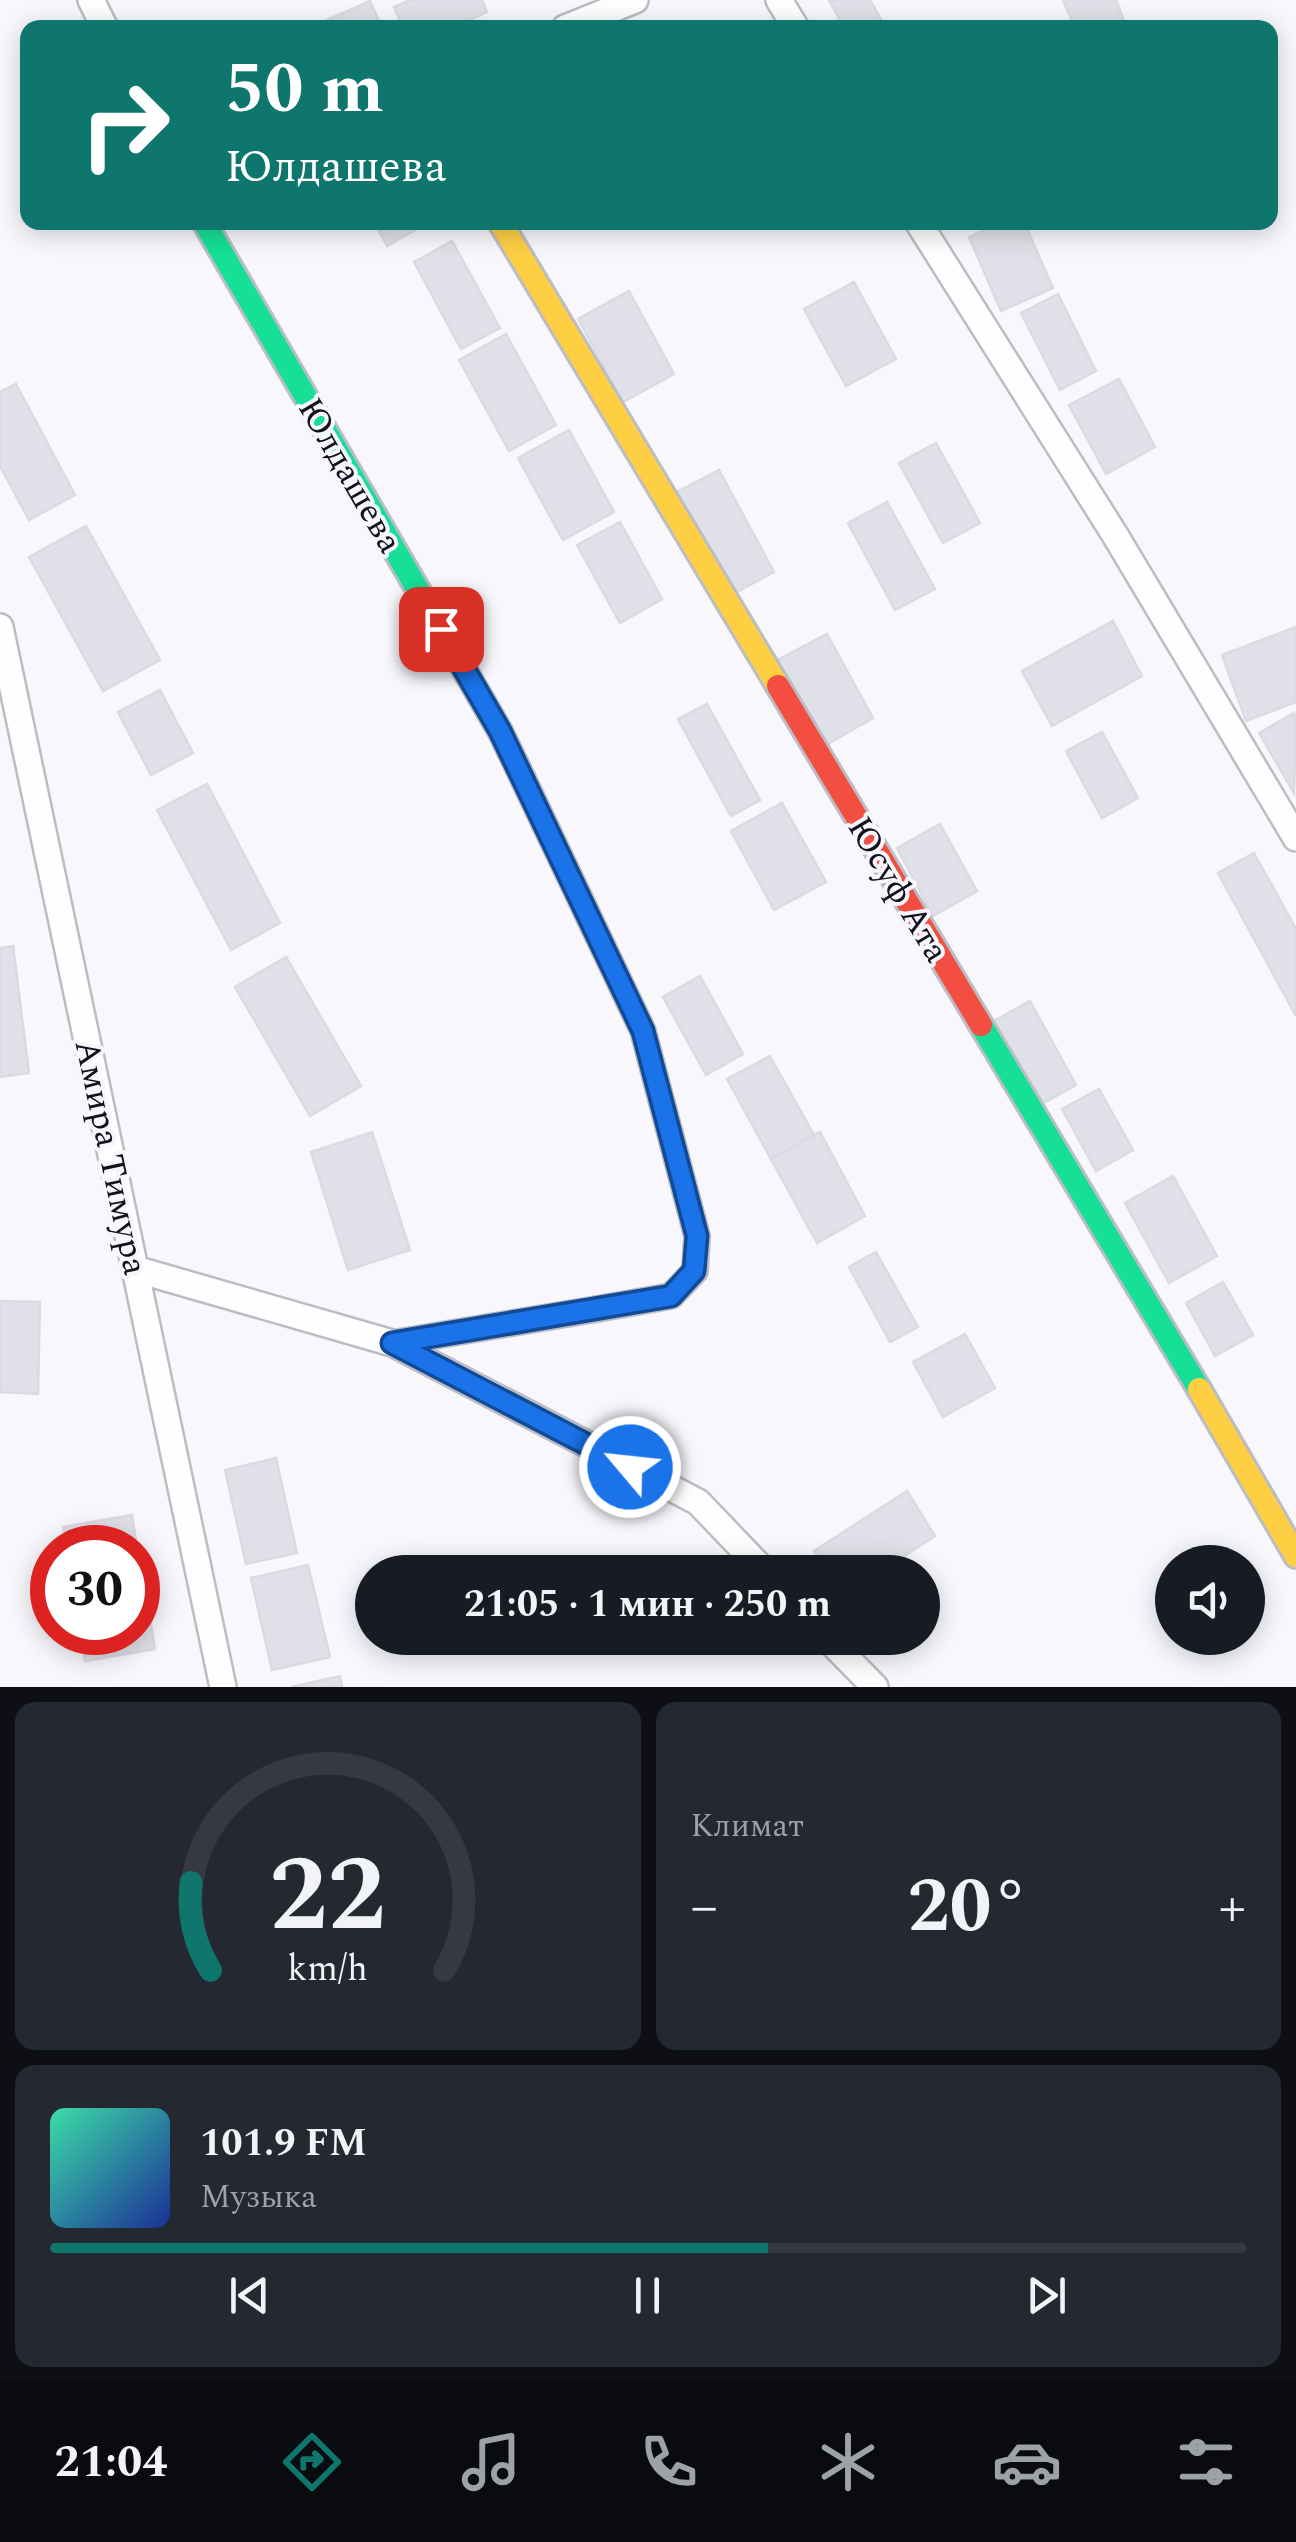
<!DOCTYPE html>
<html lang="ru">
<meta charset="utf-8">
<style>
body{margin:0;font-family:Spectral,serif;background:#242831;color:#f1f3f6;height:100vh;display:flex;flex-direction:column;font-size:38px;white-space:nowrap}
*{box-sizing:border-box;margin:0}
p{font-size:32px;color:#9ea1a6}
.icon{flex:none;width:55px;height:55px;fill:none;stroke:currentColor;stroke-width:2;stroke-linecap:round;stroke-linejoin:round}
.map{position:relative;height:1687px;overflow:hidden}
.details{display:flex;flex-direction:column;gap:15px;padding:15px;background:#0d0f14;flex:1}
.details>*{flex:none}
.hud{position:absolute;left:20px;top:20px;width:1258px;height:210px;border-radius:20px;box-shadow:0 5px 25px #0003;background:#0f766e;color:#fff;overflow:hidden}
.controls{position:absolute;left:1155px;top:1545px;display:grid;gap:20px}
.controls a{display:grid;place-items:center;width:110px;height:110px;border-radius:50%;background:#171b24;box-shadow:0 5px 25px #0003;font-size:50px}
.speed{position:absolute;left:30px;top:1525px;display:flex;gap:20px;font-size:50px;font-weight:700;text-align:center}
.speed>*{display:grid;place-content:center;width:130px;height:130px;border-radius:50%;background:#171b24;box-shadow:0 5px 25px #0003;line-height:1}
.speed .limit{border:15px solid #d22;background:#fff;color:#111}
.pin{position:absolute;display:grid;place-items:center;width:85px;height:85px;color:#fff;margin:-42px;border-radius:20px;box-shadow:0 5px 15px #0006}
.me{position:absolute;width:110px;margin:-55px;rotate:298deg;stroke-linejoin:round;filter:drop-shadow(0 0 8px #0008)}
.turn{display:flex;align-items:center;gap:35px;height:210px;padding:0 40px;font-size:45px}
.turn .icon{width:130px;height:130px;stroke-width:2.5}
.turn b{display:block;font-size:70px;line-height:85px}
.big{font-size:75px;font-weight:700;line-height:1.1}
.details .card{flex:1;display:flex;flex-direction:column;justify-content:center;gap:15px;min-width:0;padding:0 35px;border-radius:20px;background:#242831}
.details .dial{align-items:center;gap:0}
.dial svg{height:260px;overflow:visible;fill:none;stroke:#363941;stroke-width:7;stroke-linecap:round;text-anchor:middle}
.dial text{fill:#f1f3f6;stroke:none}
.song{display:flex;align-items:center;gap:30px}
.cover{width:120px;height:120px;border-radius:15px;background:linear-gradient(135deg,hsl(160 70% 55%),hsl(230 70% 35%))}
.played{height:10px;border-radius:5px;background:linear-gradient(90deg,#0f766e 60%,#363941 60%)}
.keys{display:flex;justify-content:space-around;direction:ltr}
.heat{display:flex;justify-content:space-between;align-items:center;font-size:55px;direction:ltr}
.details .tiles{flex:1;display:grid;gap:15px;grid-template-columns:1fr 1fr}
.card:last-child{grid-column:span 2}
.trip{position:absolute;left:355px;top:1555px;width:585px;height:100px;border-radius:50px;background:#171b24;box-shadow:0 5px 25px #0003;font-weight:700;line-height:100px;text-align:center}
.dock{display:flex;height:160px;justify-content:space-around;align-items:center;background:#090b0e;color:#9ea1a6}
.dock .icon{width:70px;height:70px}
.dock .on{color:#0f766e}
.dock b{font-size:45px;color:#f1f3f6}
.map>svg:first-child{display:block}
</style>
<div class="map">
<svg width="1296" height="1687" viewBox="0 0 1296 1687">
<rect width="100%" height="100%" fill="#f7f7fc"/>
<g fill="#e0e0e8" stroke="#dadae3" stroke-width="2.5">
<polygon points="410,0 482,0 487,12 452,28 403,28 394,7"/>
<polygon points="829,0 870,0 884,25 844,28"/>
<polygon points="1063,0 1116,0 1127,28 1075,28"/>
<polygon points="370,1 382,28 309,28"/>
<polygon points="374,222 429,222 387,246"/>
<polygon points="1001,222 1024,222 1053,288 1001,311 969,237"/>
<polygon points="452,241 500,328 461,349 414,262"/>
<polygon points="854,282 896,359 846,386 804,309"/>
<polygon points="629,291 674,374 623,402 578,319"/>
<polygon points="1058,294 1096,371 1060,390 1021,313"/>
<polygon points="506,334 556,425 509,451 459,360"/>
<polygon points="1119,379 1155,447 1106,474 1069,405"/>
<polygon points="16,384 75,495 29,520 0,466 0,392"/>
<polygon points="569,430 614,512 563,540 518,458"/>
<polygon points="936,443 980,523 943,543 899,463"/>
<polygon points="719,470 774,572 733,594 677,492"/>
<polygon points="887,502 935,589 895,610 848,523"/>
<polygon points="620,522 662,599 620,623 577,545"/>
<polygon points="86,526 160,660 103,691 29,557"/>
<polygon points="1113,621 1142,676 1052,726 1022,671"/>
<polygon points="1296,627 1296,702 1246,721 1222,655"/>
<polygon points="827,634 873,718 819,749 772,663"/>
<polygon points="160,690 193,753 151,775 118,712"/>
<polygon points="707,704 760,800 731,816 678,719"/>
<polygon points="1294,713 1296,717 1294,793 1259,733"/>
<polygon points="1102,732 1138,798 1102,818 1066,751"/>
<polygon points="207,784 280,923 231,950 157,810"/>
<polygon points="782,803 826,882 774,910 731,831"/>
<polygon points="940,824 977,891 933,916 897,848"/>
<polygon points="1254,853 1296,929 1296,1016 1218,873"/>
<polygon points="13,946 29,1073 0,1077 0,948"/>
<polygon points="286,957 361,1086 310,1116 235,987"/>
<polygon points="700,976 743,1054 706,1075 663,997"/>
<polygon points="1030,1001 1076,1085 1038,1106 992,1022"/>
<polygon points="770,1056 814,1135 771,1159 727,1079"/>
<polygon points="1099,1089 1133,1150 1096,1171 1062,1109"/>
<polygon points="372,1132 410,1250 348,1270 311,1152"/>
<polygon points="820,1132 865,1216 817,1243 771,1159"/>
<polygon points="1173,1176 1217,1256 1169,1283 1125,1203"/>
<polygon points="876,1252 918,1327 890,1342 849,1267"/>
<polygon points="1223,1282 1253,1335 1215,1356 1186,1303"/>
<polygon points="0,1301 40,1302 38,1394 0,1392"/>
<polygon points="965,1334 995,1388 943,1417 913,1362"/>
<polygon points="276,1458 297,1553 246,1564 225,1470"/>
<polygon points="907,1491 935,1536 879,1572 828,1572 814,1551"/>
<polygon points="132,1515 137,1548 66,1548 63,1527"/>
<polygon points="138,1549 155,1649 85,1661 81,1632 138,1632"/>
<polygon points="308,1565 330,1657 272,1670 251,1578"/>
<polygon points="340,1676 342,1687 291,1687"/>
</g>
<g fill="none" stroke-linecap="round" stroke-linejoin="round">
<g stroke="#bcbcc4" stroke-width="30">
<g id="street">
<polyline points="91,0 105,28"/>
<polyline points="779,0 796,28"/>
<polyline points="565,28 635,0"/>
<polyline points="918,222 1115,535 1296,838"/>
<polyline points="0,627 223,1687"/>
<polyline points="135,1269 392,1343 698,1502 765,1572"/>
<polyline points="827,1638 875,1687"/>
</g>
</g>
<g stroke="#bcbcc4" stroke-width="28">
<g id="fast">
<polyline points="204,222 500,731 516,764"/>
<polyline points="981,1025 1199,1389"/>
<polyline points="392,1343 597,1309"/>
</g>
</g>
<g stroke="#bcbcc4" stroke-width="28">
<g id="slow">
<polyline points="500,222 778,686"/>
<polyline points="1199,1389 1296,1556"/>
</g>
</g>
<g stroke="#bcbcc4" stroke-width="28">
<g id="jam">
<polyline points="778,686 981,1025"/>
<polyline points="516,764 643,1031 697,1236 695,1271 671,1296 597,1309"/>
</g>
</g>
<use href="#street" stroke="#fefeff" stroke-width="25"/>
<use href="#fast" stroke="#16e098" stroke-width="22"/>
<use href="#slow" stroke="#ffcf43" stroke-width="22"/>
<use href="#jam" stroke="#f24e42" stroke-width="22"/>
</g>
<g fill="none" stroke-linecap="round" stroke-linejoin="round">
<g stroke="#114b97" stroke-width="25">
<polyline id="route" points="441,629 500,731 643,1031 697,1236 694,1271 671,1296 392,1343 630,1467"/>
</g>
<use href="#route" stroke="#1a73e8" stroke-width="18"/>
</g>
<g text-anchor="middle" stroke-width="8" stroke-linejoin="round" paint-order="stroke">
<g font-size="35" fill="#12111c" stroke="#f6f6fd">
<text transform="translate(351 475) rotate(60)" y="12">Юлдашева</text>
<text transform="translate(899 889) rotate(59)" y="12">Юсуф Ата</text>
<text transform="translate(112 1157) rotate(78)" y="12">Амира Тимура</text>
</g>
</g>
</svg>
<div class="controls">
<a><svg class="icon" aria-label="sound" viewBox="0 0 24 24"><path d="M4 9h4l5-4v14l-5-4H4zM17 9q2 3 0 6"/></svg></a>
</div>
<div class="speed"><div class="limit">30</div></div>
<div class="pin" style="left:441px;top:629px;background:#d93025"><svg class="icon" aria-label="arrive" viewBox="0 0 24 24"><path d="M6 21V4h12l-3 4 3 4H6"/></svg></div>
<svg class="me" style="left:630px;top:1467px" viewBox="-20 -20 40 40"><circle r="17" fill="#1a73e8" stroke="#fff" stroke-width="3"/><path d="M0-11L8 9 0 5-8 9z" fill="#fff"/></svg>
<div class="trip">21:05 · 1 мин · 250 m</div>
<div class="hud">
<div class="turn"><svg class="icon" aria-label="right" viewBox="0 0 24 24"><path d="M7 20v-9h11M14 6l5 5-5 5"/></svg><div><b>50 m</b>Юлдашева</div></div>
</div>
</div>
<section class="details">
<div class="tiles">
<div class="card dial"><svg viewBox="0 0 100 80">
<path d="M14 69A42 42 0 1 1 86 69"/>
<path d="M14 69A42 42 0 0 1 8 42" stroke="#0f766e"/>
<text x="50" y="56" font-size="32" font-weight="700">22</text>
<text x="50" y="72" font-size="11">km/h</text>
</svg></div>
<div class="card"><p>Климат</p>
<div class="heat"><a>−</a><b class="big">20°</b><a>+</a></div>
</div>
<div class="card">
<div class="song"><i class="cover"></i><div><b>101.9 FM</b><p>Музыка</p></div></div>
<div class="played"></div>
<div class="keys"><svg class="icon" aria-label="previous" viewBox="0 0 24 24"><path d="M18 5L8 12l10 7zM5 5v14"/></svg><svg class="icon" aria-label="pause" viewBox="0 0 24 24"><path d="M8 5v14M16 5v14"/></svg><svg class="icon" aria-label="next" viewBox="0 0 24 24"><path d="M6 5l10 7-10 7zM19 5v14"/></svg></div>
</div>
</div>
</section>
<nav class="dock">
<b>21:04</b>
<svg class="icon on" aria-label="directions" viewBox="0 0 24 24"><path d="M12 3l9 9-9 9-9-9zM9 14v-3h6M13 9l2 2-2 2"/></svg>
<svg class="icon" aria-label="music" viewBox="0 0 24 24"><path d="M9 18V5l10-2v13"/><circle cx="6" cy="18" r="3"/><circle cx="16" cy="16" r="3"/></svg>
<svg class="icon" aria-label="phone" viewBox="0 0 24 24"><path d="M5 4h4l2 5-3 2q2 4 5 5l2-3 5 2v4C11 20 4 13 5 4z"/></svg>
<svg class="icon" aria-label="climate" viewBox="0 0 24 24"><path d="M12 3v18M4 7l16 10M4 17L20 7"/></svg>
<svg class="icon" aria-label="car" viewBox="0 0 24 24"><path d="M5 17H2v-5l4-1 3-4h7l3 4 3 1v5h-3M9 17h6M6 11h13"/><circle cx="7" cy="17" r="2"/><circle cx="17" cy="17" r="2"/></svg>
<svg class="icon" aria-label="filters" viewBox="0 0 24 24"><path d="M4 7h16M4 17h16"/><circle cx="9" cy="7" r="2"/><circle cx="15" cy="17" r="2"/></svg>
</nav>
